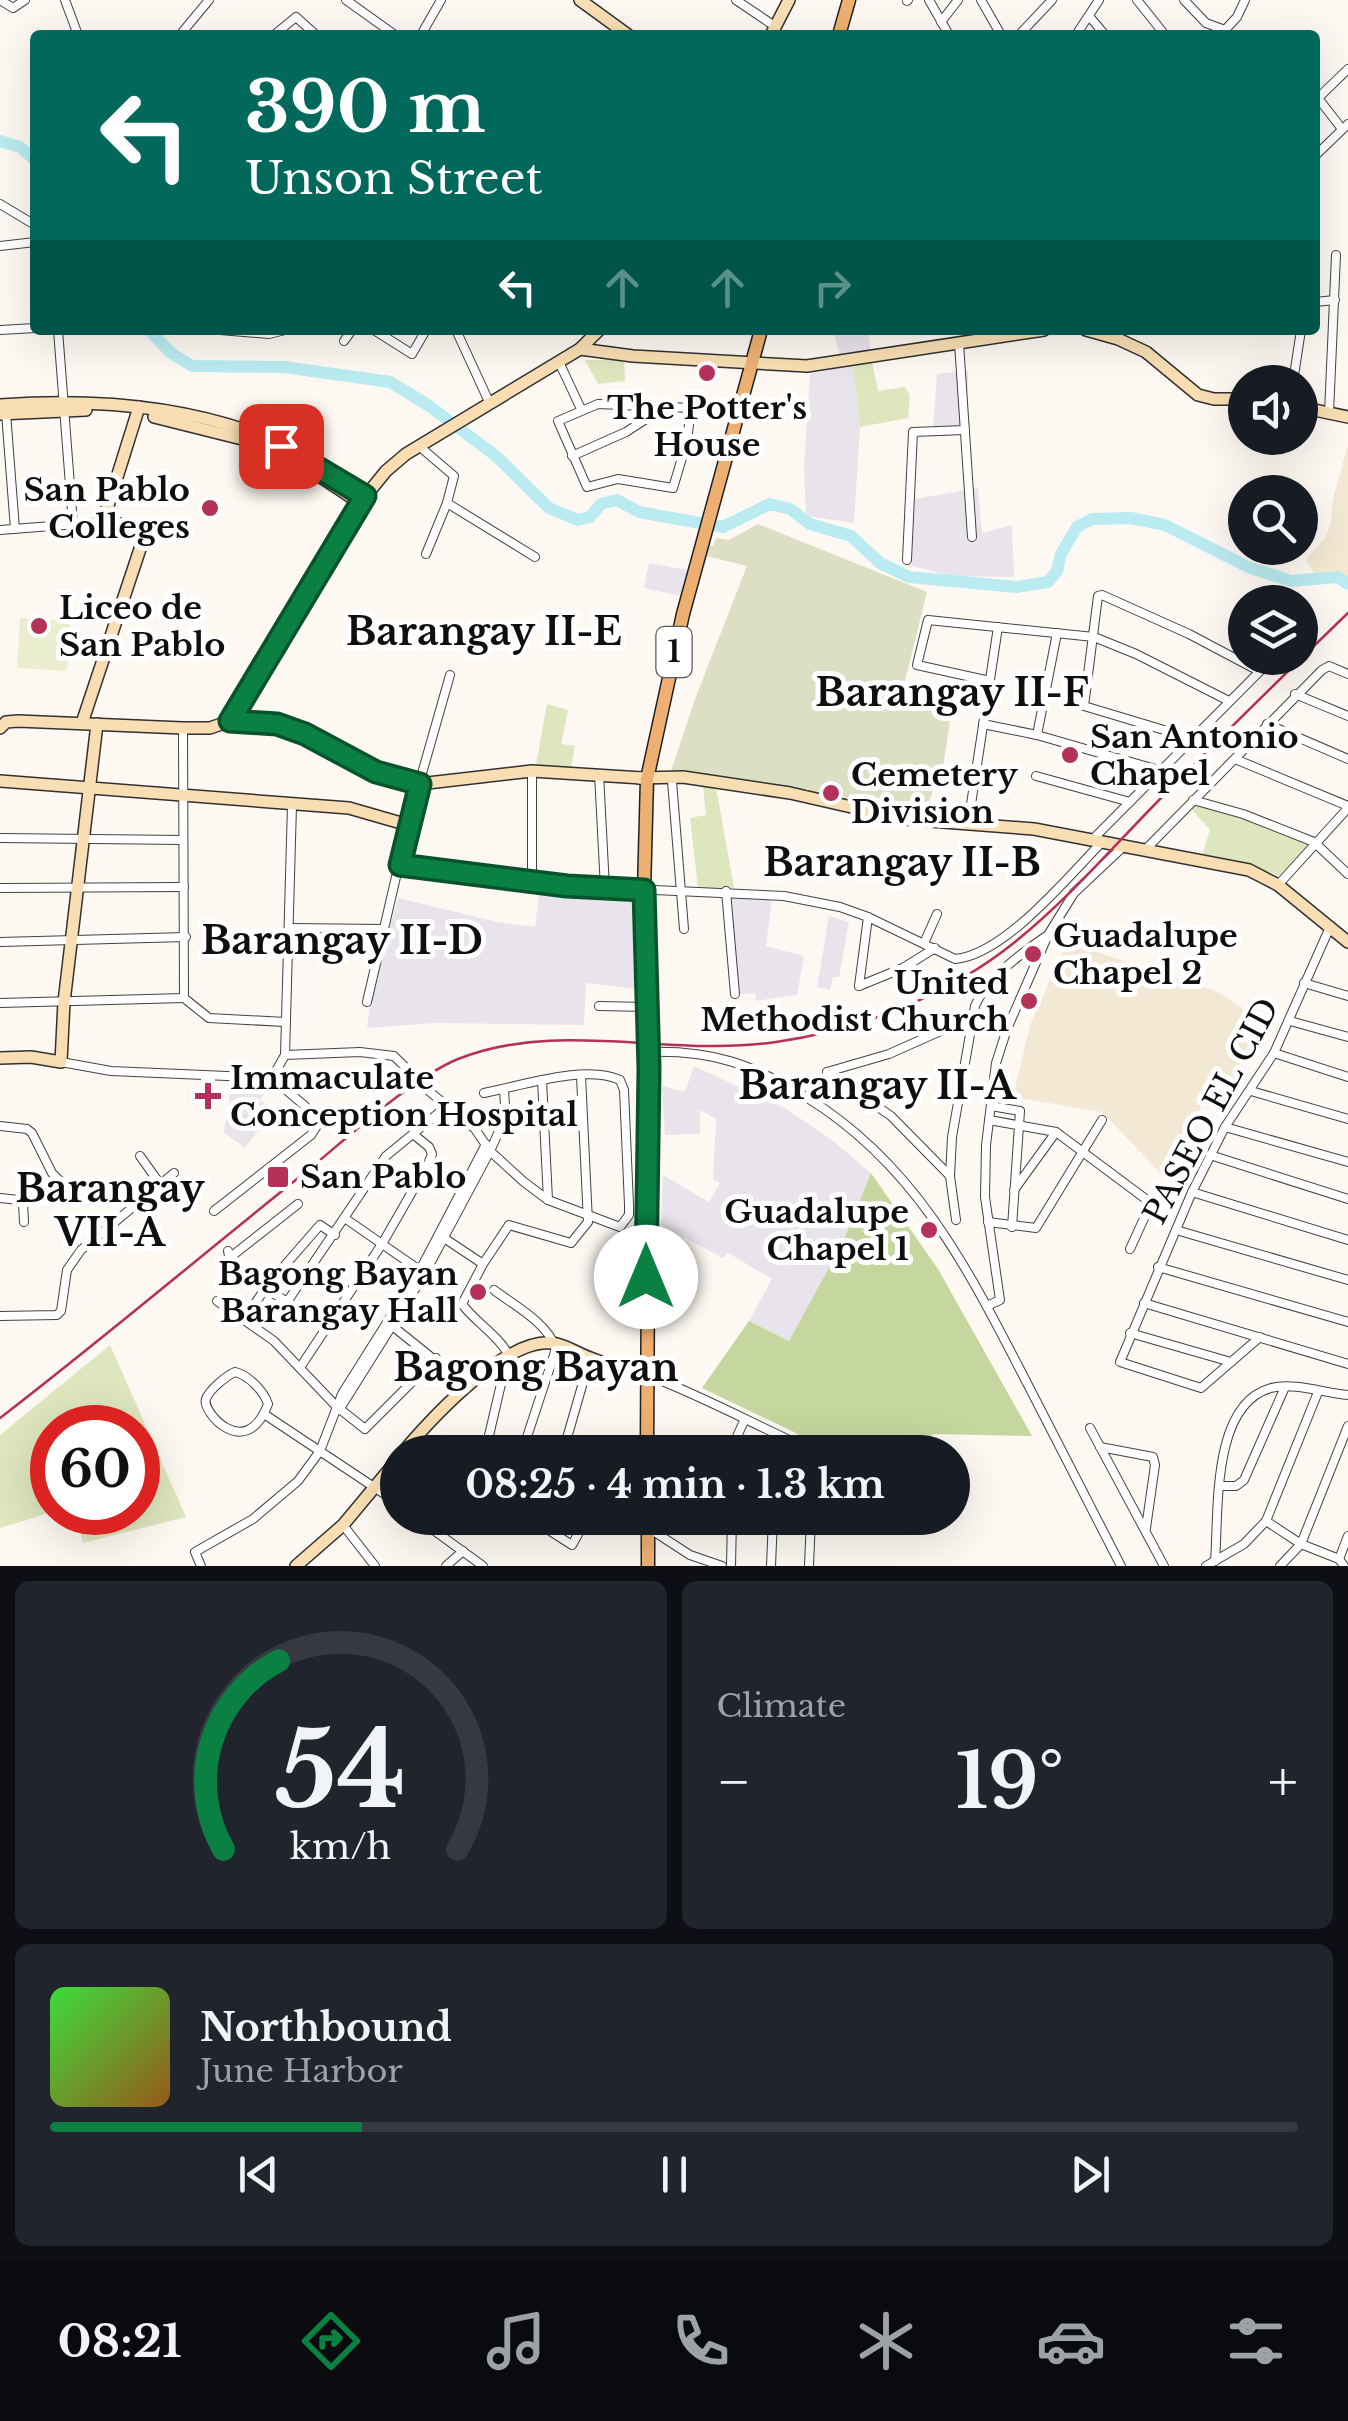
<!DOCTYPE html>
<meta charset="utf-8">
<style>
body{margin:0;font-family:"Libre Baskerville",serif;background:#20242c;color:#f1f3f6;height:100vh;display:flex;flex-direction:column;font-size:38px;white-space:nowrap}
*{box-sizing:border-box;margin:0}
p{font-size:32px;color:#9ea1a6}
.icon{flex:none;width:55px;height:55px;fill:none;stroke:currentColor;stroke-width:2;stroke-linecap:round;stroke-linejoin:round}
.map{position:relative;height:1566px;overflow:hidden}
.details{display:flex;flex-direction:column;gap:15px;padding:15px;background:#0d0f14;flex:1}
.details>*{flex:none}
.guide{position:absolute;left:30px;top:30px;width:1290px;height:305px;border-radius:10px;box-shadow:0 10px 40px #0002;background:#00695c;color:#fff;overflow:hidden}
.controls{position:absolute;left:1228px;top:365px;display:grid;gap:20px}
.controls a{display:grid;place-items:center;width:90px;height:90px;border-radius:50%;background:#171b24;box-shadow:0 10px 40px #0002;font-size:50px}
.speed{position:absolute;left:30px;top:1405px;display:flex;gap:20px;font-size:50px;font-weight:700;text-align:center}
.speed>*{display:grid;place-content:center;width:130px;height:130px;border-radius:50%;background:#171b24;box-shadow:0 10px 40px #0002;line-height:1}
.speed .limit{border:15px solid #d22;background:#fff;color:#111}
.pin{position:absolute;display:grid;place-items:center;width:85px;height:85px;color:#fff;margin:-42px;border-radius:20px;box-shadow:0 5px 15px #0006}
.me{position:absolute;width:110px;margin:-55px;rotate:0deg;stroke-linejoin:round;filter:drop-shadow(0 0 8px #0008)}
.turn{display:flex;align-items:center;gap:35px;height:210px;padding:0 50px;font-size:45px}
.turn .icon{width:130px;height:130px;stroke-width:2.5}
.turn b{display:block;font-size:70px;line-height:85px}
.lanes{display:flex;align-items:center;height:95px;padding:0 50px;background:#0003;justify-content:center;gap:50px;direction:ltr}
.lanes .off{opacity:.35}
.big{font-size:75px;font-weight:800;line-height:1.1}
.details .widget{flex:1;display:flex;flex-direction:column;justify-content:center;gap:15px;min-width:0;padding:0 35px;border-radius:15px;background:#20242c}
.details .dial{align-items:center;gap:0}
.dial svg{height:260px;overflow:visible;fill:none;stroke:#363941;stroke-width:7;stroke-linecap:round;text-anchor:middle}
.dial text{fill:#f1f3f6;stroke:none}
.song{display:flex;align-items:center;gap:30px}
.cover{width:120px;height:120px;border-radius:15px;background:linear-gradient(135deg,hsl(120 70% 55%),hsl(30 70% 35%))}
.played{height:10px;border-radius:5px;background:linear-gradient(90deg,#0b8043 25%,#363941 25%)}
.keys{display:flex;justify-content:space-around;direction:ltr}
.heat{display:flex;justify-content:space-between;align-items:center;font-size:55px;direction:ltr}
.details .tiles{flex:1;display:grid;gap:15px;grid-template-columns:1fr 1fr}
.widget:last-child{grid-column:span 2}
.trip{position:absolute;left:380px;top:1435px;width:590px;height:100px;border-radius:50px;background:#171b24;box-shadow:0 10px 40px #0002;font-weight:800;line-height:100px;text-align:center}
.tabs{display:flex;height:160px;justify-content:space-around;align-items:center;background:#090b0e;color:#9ea1a6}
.tabs .icon{width:70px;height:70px}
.tabs .current{color:#0b8043}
.tabs b{font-size:45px;color:#f1f3f6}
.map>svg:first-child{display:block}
</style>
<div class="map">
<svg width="1348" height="1566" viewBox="0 0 1348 1566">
<rect width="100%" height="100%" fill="#fef8f2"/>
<g fill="#e9e4ec">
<polygon points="833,330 867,330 871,351 840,357"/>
<polygon points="853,365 860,427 854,523 806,516 804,466 810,374"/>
<polygon points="968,371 967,429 933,430 937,374"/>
<polygon points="978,488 982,533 1012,525 1014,577 951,576 912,566 915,499"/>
<polygon points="649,563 687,570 681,596 644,588"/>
<polygon points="540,888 637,891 637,989 586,983 584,1025 436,1023 367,1028 373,984 398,898 497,922 535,927"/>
<polygon points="732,896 772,898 766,946 804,956 797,995 756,1001 755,993 738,994"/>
<polygon points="829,916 849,922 839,977 833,977 830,990 817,987"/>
<polygon points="694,1066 785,1108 832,1140 871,1173 843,1242 789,1341 749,1321 772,1279 728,1253 723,1258 661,1225 663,1175 709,1202 720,1183 713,1179 716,1119 700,1110 700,1134 665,1135 662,1086 685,1092"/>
<polygon points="256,1080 257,1085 269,1086 260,1100 274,1109 245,1148 223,1132 229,1113 230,1081"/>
</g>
<g fill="#f2e8d3">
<polygon points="1348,444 1348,582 1338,576 1316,576 1306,560 1325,538 1331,523 1333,499"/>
<polygon points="1067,942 1218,992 1260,1020 1231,1082 1215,1071 1171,1184 1102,1112 1013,1097 1030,1025"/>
</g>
<g fill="#dde6bd">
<polygon points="585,360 624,360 625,381 598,384"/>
<polygon points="872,361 878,391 905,387 910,395 908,418 860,427 853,365"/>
<polygon points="547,704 568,710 561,744 575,746 571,767 536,765"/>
<polygon points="703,785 716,787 734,888 698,888 690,818 706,815"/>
<polygon points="1195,805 1232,815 1307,844 1307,847 1279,876 1251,865 1202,855 1210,830 1191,809"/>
<polygon points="110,1345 186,1517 83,1543 75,1513 138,1512 138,1428 52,1428 52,1512 0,1528 0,1435"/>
</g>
<polygon fill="#c5d69e" points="871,1173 938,1269 1032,1436 933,1434 921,1452 828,1452 794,1432 702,1388 749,1321 789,1341 843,1242"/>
<polygon fill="#dddfc4" points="758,524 927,592 904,685 953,700 944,761 924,816 809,795 808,788 800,792 737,779 671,771 695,699 747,566 702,555 706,545 713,546 716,538 729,540"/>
<polygon fill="#ebeece" points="20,618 70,621 67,671 17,668"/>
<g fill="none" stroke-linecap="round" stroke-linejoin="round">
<g stroke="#baebf1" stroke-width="12">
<polyline points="0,141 20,147 35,160"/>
<polyline points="149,330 171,353 192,366 284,367 390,382 428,405 496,456 549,508 578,520 590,517 601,504 617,500 639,512 723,527 770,504 790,509 810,524 851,536 880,563 909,577 1016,587 1048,582 1057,571 1061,554 1077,527 1092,519 1131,518 1165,525 1248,567 1291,581 1338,577 1348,584"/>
</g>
<g stroke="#424242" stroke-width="10">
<g id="street">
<polyline points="0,0 13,8 25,0"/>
<polyline points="65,0 78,35"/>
<polyline points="346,0 395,35"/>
<polyline points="736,0 776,27"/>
<polyline points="929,0 949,35"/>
<polyline points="981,0 1001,35"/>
<polyline points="1137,0 1165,35"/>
<polyline points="1184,0 1206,23 1225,30 1237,17 1245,0"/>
<polyline points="907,1 908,0"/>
<polyline points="1089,16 1105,35"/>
<polyline points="941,22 958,0"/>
<polyline points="180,35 209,0"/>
<polyline points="274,35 296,17 316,35"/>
<polyline points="421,35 441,0"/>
<polyline points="1019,35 1052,0"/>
<polyline points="1076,35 1099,0"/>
<polyline points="1342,129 1318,98 1348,69"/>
<polyline points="1315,156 1348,124"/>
<polyline points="0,204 35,225"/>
<polyline points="0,246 35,242"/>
<polyline points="1315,302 1335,300"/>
<polyline points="0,330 35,328"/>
<polyline points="58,330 73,524"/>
<polyline points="220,330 269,334 285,330"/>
<polyline points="374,330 412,354 426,330"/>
<polyline points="456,330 490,404"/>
<polyline points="344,341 352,330"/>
<polyline points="959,343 972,537"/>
<polyline points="559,362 581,409"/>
<polyline points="1293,382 1301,330"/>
<polygon points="598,404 691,408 687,441 673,488 618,479 587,487 558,421"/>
<polyline points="6,413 15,529"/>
<polyline points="1329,413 1336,255"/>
<polyline points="419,446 454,476 447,503 535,557"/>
<polyline points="572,456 626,432 663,408"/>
<polyline points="0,530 103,522"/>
<polyline points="426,554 447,503"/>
<polyline points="907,560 913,432 965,430"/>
<polyline points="990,681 917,665 928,620 1094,637 1136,654 1229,701"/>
<polyline points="1295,694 1348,716"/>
<polyline points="983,724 1037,735 1162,771"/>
<polyline points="1267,724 1348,759"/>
<polyline points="183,728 184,998 209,1018 285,1022"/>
<polyline points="1037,735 1057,633"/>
<polyline points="1194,739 1084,706 1098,596 1102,595 1189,634 1259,671"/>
<polyline points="1235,759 1348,806"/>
<polyline points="599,774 605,888"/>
<polyline points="1036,776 1130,802"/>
<polyline points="672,781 684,929"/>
<polyline points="419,784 450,675"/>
<polyline points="1193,800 1243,814 1314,842 1348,874"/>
<polyline points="968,824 998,627"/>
<polyline points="0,838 183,840"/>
<polyline points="1093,839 1273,658"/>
<polyline points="1145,850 1322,670 1329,666 1348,674"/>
<path d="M400,865L567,886L784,896L840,907L868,917L955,959C1004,955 1067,878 1102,842"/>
<polyline points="532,879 532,771"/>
<polyline points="1278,885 1348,808"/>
<polyline points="0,888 184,887"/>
<polyline points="726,891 735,994"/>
<polyline points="290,928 384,929"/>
<polyline points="0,942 186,937"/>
<polyline points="924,943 937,914"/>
<polyline points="1304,983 1348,996"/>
<polyline points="859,986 903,968 935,948"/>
<polyline points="859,986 868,917"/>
<polyline points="367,1002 408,825"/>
<polyline points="0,1003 184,998"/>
<polyline points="599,1006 647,1007"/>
<polyline points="1290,1021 1348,1037"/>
<path d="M648,1052C712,1050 752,1064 806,1097C917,1165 969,1271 1027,1383C1058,1444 1090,1505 1121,1566"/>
<polyline points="1274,1053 1348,1077"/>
<path d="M285,1055L360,1052L394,1056L430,1092L475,1129L490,1151L524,1182L548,1200L620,1227L629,1215V1205L624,1090L620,1080C585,1064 521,1086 484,1093"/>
<polyline points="61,1062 111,1071 272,1078 305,1106 318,1124 311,1135 214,1211"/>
<polyline points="827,1072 891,1116 950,1176 956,1220"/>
<polyline points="827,1072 889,1054 972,1017"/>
<polyline points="272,1078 285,1055 292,805"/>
<polyline points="542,1080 548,1200"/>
<polyline points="1251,1091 1348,1119"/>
<polyline points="991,1106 1020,1111 1012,1227"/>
<polyline points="989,1120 1056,1132 1151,1203 1130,1249"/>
<polyline points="0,1126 27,1129 32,1133 52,1173 65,1186"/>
<polyline points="1225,1127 1348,1162"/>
<polyline points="1210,1155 1348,1199"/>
<polyline points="140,1156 160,1184"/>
<path d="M950,1176L952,1137L975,1006C987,978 1023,952 1048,935"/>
<polyline points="1014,1190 1056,1132"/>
<polyline points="1192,1192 1348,1240"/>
<polyline points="0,1198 19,1200 23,1204 24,1222"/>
<polyline points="346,1219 421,1271"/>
<polyline points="988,1222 1036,1228 1102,1120"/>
<polyline points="1176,1230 1348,1280"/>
<polyline points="444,1238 483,1264"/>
<path d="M228,1251C230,1274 269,1289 287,1302L386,1156L447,1106"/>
<polyline points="228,1259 298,1204"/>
<polyline points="1158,1267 1348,1322"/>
<path d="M494,1290C515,1306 548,1323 556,1349L522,1452"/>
<polyline points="217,1301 274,1341 336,1406 365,1429 436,1358"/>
<polyline points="1144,1303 1348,1364"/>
<polyline points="987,1306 1000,1300 985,1197 986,1145 996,1063 1007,1029 1048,935 1074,893 1125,845"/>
<polyline points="0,1316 57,1315 61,1311 67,1270 81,1250 174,1173"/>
<polyline points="245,1319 266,1287 320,1225 335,1235"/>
<polyline points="390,1324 468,1387"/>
<polyline points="1130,1333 1231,1362"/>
<polyline points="1260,1337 1201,1388 1120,1362 1192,1192 1225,1127 1274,1053 1330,927"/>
<polyline points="301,1366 382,1244 428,1164 432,1154 429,1147 413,1134"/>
<path d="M235,1372C248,1375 264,1391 268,1404C246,1463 201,1411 206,1399C209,1390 226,1376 235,1372Z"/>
<path d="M647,1375C705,1397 759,1427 815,1452"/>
<polyline points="339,1410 425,1273 490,1151 501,1127 505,1106 504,1089"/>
<polyline points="264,1414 398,1503"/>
<polyline points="1090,1428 1164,1566"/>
<path d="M487,1444L508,1354C498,1335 475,1322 462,1304L483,1264L509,1225L571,1243L588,1222L581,1076"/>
<polyline points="1100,1447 1153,1457 1155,1465 1146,1528"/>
<polyline points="456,1452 487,1444 507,1452"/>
<polyline points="563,1452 590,1358"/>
<polyline points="730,1452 744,1421"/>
<polyline points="778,1452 782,1437"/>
<polyline points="1222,1486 1236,1486 1244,1480 1285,1387"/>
<polyline points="952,1499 956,1485"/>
<polyline points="417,1518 483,1566"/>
<polyline points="633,1518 690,1555 722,1566"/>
<polyline points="1266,1521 1301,1544 1339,1559 1344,1566"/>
<polyline points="536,1522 572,1545 587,1518"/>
<polyline points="343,1525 375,1566"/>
<polyline points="1339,1559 1348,1536"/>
<path d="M1215,1561C1219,1512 1211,1404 1271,1388C1293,1382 1325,1393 1348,1395"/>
<polyline points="201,1566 195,1552 253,1519 298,1481 320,1451 342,1394 420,1270 486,1144"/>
<polyline points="446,1566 463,1551"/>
<polyline points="731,1566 732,1518"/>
<polyline points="771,1566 773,1518"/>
<polyline points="809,1566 811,1518"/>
<polyline points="1206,1566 1244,1544 1266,1521 1318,1392"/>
<polyline points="1280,1566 1301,1544 1348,1426"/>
</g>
</g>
<g stroke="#313131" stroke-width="14">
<g id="secondary">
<polyline points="580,0 628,35"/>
<polyline points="771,35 789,0"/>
<polyline points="1086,330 1118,339 1146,352 1198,395 1214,399 1245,399"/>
<polyline points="580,349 633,356 807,366 1044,330"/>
<path d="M0,405C83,399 171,404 251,432C292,446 329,473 365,496"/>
<polyline points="1300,407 1348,417"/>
<polyline points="0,414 86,410"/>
<polyline points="154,417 250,441 305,467 360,503"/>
<polyline points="230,721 360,503 386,471 406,454 580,349 599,330"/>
<polyline points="82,723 147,528 103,522 139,407"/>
<polyline points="0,728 6,722 18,721 183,728 210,728 230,721 277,724 305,734 376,772 419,784 532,771 642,778"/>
<polyline points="639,778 683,777 790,793 904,819 1034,829 1249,870 1278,885 1348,942"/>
<polyline points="0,781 349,808 408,825 419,784"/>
<polyline points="0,1058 31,1057 61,1062 64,1002 97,724"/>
<path d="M403,1452C431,1419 510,1332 557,1344C569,1347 581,1355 593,1359C610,1366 628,1370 645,1375"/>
<polyline points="296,1566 343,1525 398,1459"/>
</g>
</g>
<g stroke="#202020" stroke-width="15">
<g id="primary">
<polyline points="839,35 849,0"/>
<polyline points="647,1452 649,1069 644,891 647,779 683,614 761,330"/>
<polyline points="648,1566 648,1518"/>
</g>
</g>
<use href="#street" stroke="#fff" stroke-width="8"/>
<use href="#secondary" stroke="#f8deb2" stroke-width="11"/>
<use href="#primary" stroke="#edb072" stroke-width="12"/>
<path stroke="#b43259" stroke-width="2.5" d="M0,1418C104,1338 204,1253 307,1171C347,1138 412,1078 458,1059C558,1019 672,1058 776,1042C860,1030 948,996 1015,942C1071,897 1117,842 1167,792C1226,731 1287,672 1348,613"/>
</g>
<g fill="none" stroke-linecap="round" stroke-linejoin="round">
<g stroke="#07532c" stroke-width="25">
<polyline id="route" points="281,446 365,496 230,721 277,724 305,734 376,772 420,784 400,865 567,886 644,890 649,1069 646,1277"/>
</g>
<use href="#route" stroke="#0b8043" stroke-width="18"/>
</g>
<g fill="#b43259" stroke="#fff" stroke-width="4">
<circle cx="707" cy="373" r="10"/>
<circle cx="210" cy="508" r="10"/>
<circle cx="39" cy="626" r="10"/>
<circle cx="1070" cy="755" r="10"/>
<circle cx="831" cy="793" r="10"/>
<circle cx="1033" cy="954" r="10"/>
<circle cx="1029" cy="1001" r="10"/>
<path d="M203 1081h10v10h10v10h-10v10h-10v-10h-10v-10h10z"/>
<rect x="266" y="1165" width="24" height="24" rx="5"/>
<circle cx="929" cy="1230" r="10"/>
<circle cx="478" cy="1292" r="10"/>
</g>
<g text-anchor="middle" stroke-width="10" stroke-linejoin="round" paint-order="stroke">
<rect fill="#fff" stroke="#575757" stroke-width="2.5" x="656.5" y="627" width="35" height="50" rx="8"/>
<g font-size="30" font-weight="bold" fill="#0f0f0f">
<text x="674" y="662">1</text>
</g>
<g font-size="32" font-weight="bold" fill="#0f0f0f" stroke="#fff" text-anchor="start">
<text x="707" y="419" text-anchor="middle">The Potter's<tspan x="707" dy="37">House</tspan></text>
<text x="190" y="501" text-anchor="end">San Pablo<tspan x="190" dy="37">Colleges</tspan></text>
<text x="59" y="619">Liceo de<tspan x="59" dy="37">San Pablo</tspan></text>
<text x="1090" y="748">San Antonio<tspan x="1090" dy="37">Chapel</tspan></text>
<text x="851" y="786">Cemetery<tspan x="851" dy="37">Division</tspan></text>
<text x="1053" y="947">Guadalupe<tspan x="1053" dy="37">Chapel 2</tspan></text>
<text x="1009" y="994" text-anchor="end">United<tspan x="1009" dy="37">Methodist Church</tspan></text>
<text x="230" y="1089">Immaculate<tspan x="230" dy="37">Conception Hospital</tspan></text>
<text x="300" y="1188">San Pablo</text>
<text x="909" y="1223" text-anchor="end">Guadalupe<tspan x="909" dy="37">Chapel 1</tspan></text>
<text x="458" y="1285" text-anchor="end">Bagong Bayan<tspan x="458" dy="37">Barangay Hall</tspan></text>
</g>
<g font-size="32" fill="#0f0f0f" stroke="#fff">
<text transform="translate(1211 1111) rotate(-62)" y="11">PASEO EL CID</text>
</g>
<g font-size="38" font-weight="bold" fill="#0f0f0f" stroke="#fff">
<text x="484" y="645">Barangay II-E</text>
<text x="952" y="706">Barangay II-F</text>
<text x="902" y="876">Barangay II-B</text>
<text x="342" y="954">Barangay II-D</text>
<text x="877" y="1099">Barangay II-A</text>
<text x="110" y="1202">Barangay<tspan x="110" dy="44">VII-A</tspan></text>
<text x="536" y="1381">Bagong Bayan</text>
</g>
</g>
</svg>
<div class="controls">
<a><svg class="icon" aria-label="sound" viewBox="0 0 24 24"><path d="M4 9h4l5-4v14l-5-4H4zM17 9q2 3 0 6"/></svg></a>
<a><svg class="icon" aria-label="search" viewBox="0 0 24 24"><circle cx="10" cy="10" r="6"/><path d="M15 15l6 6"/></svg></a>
<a><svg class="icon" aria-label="layers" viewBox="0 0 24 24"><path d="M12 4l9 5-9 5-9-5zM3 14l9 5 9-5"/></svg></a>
</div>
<div class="speed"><div class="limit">60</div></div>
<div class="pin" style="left:281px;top:446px;background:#d93025"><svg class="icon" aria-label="arrive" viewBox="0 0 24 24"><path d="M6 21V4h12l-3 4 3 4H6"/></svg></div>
<svg class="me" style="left:646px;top:1277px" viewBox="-20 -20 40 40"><circle r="19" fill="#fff"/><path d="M0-13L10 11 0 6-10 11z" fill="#0b8043"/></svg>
<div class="trip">08:25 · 4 min · 1.3 km</div>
<div class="guide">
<div class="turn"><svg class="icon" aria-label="left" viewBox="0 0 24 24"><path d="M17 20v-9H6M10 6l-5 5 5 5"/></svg><div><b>390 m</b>Unson Street</div></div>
<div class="lanes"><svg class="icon" aria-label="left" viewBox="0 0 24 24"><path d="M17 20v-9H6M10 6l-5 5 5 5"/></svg><svg class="icon off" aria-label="ahead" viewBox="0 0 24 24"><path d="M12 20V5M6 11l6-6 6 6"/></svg><svg class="icon off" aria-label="ahead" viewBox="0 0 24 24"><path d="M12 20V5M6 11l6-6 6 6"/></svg><svg class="icon off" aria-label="right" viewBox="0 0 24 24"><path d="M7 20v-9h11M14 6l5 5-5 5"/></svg></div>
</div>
</div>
<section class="details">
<div class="tiles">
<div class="widget dial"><svg viewBox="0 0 100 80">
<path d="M14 69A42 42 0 1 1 86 69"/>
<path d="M14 69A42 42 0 0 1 31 11" stroke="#0b8043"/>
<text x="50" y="56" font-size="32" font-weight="700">54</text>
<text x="50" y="72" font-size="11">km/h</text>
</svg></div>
<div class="widget"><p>Climate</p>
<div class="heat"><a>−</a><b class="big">19°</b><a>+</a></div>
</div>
<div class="widget">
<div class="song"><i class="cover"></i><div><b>Northbound</b><p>June Harbor</p></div></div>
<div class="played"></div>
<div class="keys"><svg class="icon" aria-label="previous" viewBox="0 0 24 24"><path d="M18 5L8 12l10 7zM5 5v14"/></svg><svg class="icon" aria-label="pause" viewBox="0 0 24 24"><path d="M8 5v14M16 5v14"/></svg><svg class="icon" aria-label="next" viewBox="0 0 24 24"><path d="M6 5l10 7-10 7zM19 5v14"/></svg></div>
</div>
</div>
</section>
<nav class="tabs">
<b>08:21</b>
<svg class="icon current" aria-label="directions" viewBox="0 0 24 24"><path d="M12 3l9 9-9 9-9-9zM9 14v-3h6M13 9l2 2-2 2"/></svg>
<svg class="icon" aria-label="music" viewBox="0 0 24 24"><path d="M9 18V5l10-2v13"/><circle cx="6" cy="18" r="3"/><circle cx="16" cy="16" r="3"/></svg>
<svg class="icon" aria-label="phone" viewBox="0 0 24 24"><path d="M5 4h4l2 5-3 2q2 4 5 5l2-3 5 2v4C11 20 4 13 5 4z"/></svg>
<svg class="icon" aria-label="climate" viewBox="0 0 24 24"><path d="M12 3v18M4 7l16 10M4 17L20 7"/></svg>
<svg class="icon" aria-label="car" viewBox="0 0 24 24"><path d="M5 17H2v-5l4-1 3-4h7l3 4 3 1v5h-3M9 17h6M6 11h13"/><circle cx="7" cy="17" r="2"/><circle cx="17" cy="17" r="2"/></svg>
<svg class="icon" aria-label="filters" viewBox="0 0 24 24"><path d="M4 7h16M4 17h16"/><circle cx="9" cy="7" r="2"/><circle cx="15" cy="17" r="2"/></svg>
</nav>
